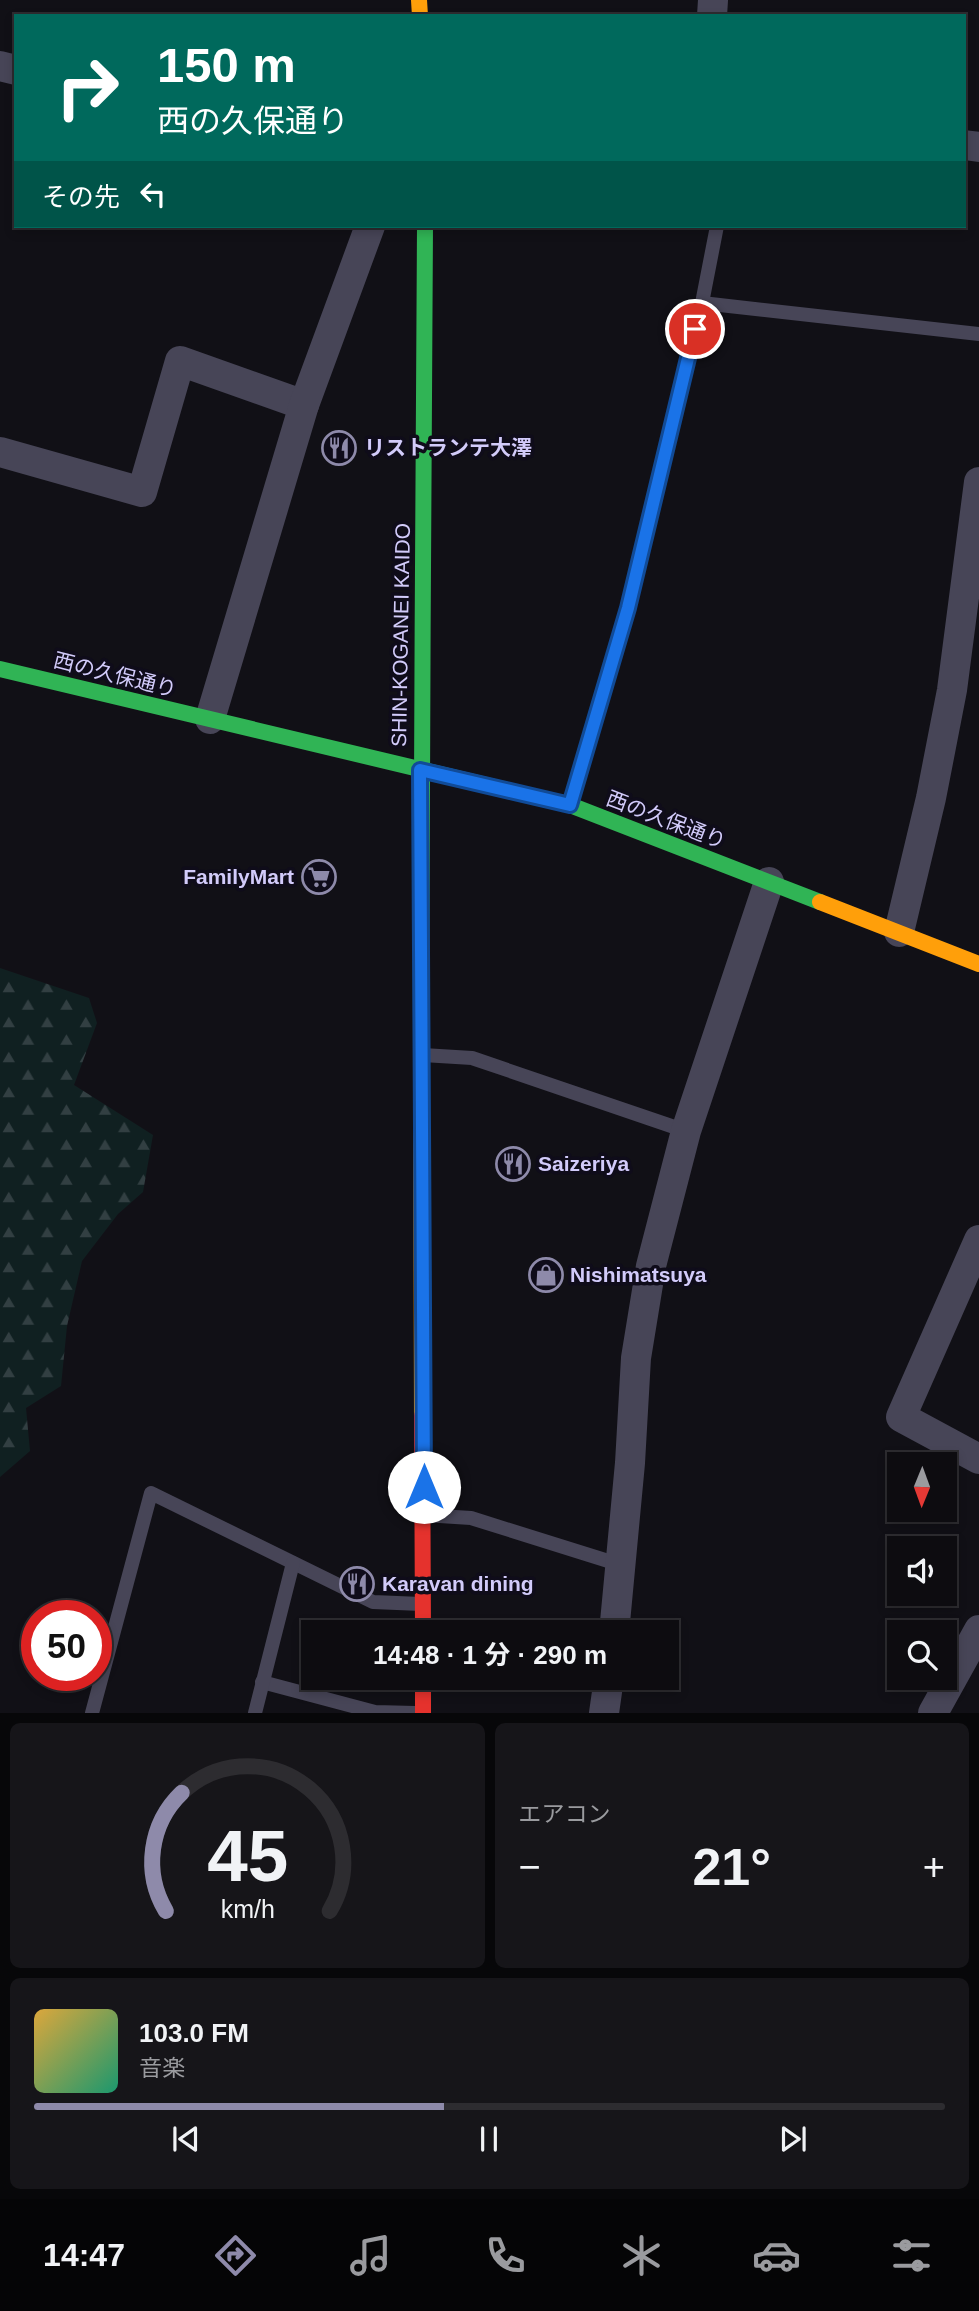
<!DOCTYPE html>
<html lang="ja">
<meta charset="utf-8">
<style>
body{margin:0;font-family:Arial,"Noto Sans JP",sans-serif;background:#161519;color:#f1f3f6;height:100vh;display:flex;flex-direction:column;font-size:26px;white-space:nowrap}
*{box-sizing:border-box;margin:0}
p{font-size:23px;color:#9a9b9f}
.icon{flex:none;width:38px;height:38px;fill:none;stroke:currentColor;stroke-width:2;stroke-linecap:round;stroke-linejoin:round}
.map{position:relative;height:1713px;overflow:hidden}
.sheet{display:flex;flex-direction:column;gap:10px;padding:10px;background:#070709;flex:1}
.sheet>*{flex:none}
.banner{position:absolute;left:14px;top:14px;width:952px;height:214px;border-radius:0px;box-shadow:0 4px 10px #0003,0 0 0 2px #2d2c30;background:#00695c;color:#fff;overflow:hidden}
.needle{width:46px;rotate:181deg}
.tools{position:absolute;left:887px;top:1452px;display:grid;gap:14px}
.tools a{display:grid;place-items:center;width:70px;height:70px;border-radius:0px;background:#0d0c10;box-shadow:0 4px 10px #0003,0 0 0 2px #2d2c30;font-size:35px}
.speed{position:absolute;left:21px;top:1600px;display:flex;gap:14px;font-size:35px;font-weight:700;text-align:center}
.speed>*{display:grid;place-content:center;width:91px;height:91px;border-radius:50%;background:#0d0c10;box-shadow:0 4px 10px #0003,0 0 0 2px #2d2c30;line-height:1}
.speed .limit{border:10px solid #d22;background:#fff;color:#111}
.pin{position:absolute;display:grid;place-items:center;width:60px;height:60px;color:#fff;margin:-30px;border:4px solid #fff;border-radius:50%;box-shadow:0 2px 7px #0007}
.me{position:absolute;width:77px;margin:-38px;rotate:0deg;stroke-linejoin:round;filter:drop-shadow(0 0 5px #0008)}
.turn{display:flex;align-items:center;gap:24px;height:147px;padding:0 28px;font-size:32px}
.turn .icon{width:91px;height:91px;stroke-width:2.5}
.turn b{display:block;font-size:49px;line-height:60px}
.then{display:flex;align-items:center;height:66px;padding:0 28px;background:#0003;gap:14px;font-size:26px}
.big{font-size:52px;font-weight:700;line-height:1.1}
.sheet .widget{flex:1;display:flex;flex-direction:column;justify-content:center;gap:10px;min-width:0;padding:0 24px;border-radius:10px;background:#161519}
.sheet .dial{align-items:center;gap:0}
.dial svg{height:182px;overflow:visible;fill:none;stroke:#2d2c30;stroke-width:7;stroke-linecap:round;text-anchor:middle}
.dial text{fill:#f1f3f6;stroke:none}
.song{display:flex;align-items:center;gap:21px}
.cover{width:84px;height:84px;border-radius:10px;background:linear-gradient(135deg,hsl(40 70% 55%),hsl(160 70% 35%))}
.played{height:7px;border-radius:4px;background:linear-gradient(90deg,#8e8aaa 45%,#2d2c30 45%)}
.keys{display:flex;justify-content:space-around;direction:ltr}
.heat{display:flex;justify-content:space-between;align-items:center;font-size:38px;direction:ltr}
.sheet .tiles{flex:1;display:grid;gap:10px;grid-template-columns:1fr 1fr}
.widget:last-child{grid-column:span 2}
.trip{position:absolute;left:301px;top:1620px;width:378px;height:70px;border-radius:0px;background:#0d0c10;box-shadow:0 4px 10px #0003,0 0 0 2px #2d2c30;font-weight:700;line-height:70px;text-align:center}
.tab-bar{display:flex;height:112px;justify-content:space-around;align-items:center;background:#050506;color:#9a9b9f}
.tab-bar .icon{width:49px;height:49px}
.tab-bar .active{color:#8e8aaa}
.tab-bar b{font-size:32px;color:#f1f3f6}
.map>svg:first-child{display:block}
</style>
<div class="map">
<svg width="979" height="1713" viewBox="0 0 979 1713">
<defs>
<pattern id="forest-firs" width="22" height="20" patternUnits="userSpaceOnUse" patternTransform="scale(1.75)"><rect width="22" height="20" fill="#102021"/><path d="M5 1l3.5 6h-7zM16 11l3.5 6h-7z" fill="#323f42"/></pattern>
</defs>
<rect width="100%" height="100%" fill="#111016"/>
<polygon fill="url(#forest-firs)" points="0,968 89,998 97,1023 74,1085 153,1135 143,1192 118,1214 82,1261 67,1326 61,1386 26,1408 30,1451 0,1477"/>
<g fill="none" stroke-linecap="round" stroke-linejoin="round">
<g stroke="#474557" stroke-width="14">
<polyline points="702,303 979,334"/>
<polyline points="570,804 628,608 702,303 717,226"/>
<polyline points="423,1055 472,1058 686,1131"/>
<polyline points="424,1515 471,1518 621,1565"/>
<polyline points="262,1682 375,1712 415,1713"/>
<polyline points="92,1713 151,1493 373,1602 421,1604"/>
<polyline points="255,1713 293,1563"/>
</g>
<g stroke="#474557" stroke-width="30">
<polyline points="712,16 713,0"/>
<polyline points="0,66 16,70"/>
<polyline points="964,145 979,147"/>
<polyline points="0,452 142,492 180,361 304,405"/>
<polyline points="210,719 304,405 370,226"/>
<polyline points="899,932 931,798 952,690 979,482"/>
<polyline points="979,1240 901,1417 979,1459"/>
<polyline points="614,1633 630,1463 636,1358 651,1266 686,1131 769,882"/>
<polyline points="604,1713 609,1678"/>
<polyline points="933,1713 979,1630"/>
</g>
<g stroke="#30b455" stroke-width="16">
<polyline points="0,669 570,805 820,902"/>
<path d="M421,1037C420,767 425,496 425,226"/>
</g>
<g stroke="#ff9f0a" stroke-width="16">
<polyline points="419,0 420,16"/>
<polyline points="820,902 979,964"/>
<polyline points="421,1037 422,1416"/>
</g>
<g stroke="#e5322d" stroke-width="16">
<polyline points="422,1416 423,1633"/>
<polyline points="423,1678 423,1713"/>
</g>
</g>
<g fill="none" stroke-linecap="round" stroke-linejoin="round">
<g stroke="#114b97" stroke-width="18">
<polyline id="route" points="424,1487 420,770 570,805 628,608 695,329"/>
</g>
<use href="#route" stroke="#1a73e8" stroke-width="12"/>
</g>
<defs>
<g id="restaurant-ring" transform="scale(1.75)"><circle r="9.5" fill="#0f0c1a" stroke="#8e8aaa" stroke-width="1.5"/><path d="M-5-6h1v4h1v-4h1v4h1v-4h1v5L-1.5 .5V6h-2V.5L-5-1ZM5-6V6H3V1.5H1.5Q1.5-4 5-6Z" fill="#8e8aaa"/></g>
<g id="supermarket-ring" transform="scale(1.75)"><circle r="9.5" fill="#0f0c1a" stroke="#8e8aaa" stroke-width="1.5"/><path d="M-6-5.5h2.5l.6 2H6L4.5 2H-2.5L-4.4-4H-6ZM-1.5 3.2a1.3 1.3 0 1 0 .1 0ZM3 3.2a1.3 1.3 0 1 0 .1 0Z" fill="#8e8aaa"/></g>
<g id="shop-ring" transform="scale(1.75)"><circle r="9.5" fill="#0f0c1a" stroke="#8e8aaa" stroke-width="1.5"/><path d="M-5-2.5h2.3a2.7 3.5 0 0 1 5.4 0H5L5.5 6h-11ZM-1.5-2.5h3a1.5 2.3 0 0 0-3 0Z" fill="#8e8aaa"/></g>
</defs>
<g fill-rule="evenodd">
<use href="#restaurant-ring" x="339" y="448"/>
<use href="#supermarket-ring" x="319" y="877"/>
<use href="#restaurant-ring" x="513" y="1164"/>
<use href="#shop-ring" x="546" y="1275"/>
<use href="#restaurant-ring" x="357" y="1584"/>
</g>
<g text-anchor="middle" stroke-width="7" stroke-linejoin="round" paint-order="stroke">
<g font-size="21" font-weight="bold" fill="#d2cbfa" stroke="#0f0c1a" text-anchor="start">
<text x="364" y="455">リストランテ大澤</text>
<text x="294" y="884" text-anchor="end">FamilyMart</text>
<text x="538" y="1171">Saizeriya</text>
<text x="570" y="1282">Nishimatsuya</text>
<text x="382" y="1591">Karavan dining</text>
</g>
<g font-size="21" fill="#d2cbfa" stroke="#0f0c1a">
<text transform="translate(401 635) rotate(-89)" y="7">SHIN-KOGANEI KAIDO</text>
<text transform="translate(115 675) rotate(14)" y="7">西の久保通り</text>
<text transform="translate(666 820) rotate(21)" y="7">西の久保通り</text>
</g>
</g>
</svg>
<div class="tools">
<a><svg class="needle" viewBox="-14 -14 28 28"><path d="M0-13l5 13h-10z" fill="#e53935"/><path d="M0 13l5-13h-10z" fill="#9a9b9f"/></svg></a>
<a><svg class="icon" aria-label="sound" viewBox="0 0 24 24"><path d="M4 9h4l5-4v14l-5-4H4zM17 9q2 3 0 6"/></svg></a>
<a><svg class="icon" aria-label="search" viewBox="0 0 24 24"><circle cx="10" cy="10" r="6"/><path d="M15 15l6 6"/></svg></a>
</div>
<div class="speed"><div class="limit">50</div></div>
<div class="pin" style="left:695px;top:329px;background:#d93025"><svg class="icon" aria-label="arrive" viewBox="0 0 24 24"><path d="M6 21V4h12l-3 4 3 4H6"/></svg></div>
<svg class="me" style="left:424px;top:1487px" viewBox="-20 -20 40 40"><circle r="19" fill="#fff"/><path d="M0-13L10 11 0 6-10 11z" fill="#1a73e8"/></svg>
<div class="trip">14:48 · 1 分 · 290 m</div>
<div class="banner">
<div class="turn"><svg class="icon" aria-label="right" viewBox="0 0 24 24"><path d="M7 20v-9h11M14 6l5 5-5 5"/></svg><div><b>150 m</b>西の久保通り</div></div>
<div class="then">その先<svg class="icon" aria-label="left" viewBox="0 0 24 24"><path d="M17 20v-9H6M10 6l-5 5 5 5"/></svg></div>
</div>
</div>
<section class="sheet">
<div class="tiles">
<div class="widget dial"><svg viewBox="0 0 100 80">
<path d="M14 69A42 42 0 1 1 86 69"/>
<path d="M14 69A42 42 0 0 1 21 17" stroke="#8e8aaa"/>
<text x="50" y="56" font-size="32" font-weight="700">45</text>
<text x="50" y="72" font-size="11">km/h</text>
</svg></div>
<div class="widget"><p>エアコン</p>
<div class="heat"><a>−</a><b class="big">21°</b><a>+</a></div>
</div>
<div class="widget">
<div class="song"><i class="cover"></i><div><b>103.0 FM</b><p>音楽</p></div></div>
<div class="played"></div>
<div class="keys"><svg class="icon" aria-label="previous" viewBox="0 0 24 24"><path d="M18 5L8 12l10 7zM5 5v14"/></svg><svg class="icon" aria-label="pause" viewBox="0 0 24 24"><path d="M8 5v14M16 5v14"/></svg><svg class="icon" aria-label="next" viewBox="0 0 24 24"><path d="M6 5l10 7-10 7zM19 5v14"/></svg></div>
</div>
</div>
</section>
<nav class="tab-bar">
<b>14:47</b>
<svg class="icon active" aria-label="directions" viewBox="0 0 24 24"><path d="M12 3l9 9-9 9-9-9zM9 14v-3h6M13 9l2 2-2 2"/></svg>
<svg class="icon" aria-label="music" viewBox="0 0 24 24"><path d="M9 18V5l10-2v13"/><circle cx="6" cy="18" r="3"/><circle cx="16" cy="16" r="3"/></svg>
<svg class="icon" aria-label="phone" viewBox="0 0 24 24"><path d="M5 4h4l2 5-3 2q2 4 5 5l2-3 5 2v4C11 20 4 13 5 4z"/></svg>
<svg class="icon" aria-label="climate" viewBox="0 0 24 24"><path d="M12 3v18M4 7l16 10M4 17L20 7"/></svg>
<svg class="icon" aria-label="car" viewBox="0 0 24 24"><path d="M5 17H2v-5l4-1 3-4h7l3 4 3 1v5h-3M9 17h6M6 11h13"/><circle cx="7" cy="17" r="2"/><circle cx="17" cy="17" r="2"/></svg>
<svg class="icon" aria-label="filters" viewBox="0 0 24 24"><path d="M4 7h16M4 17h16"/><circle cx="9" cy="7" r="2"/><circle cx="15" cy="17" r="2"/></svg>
</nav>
